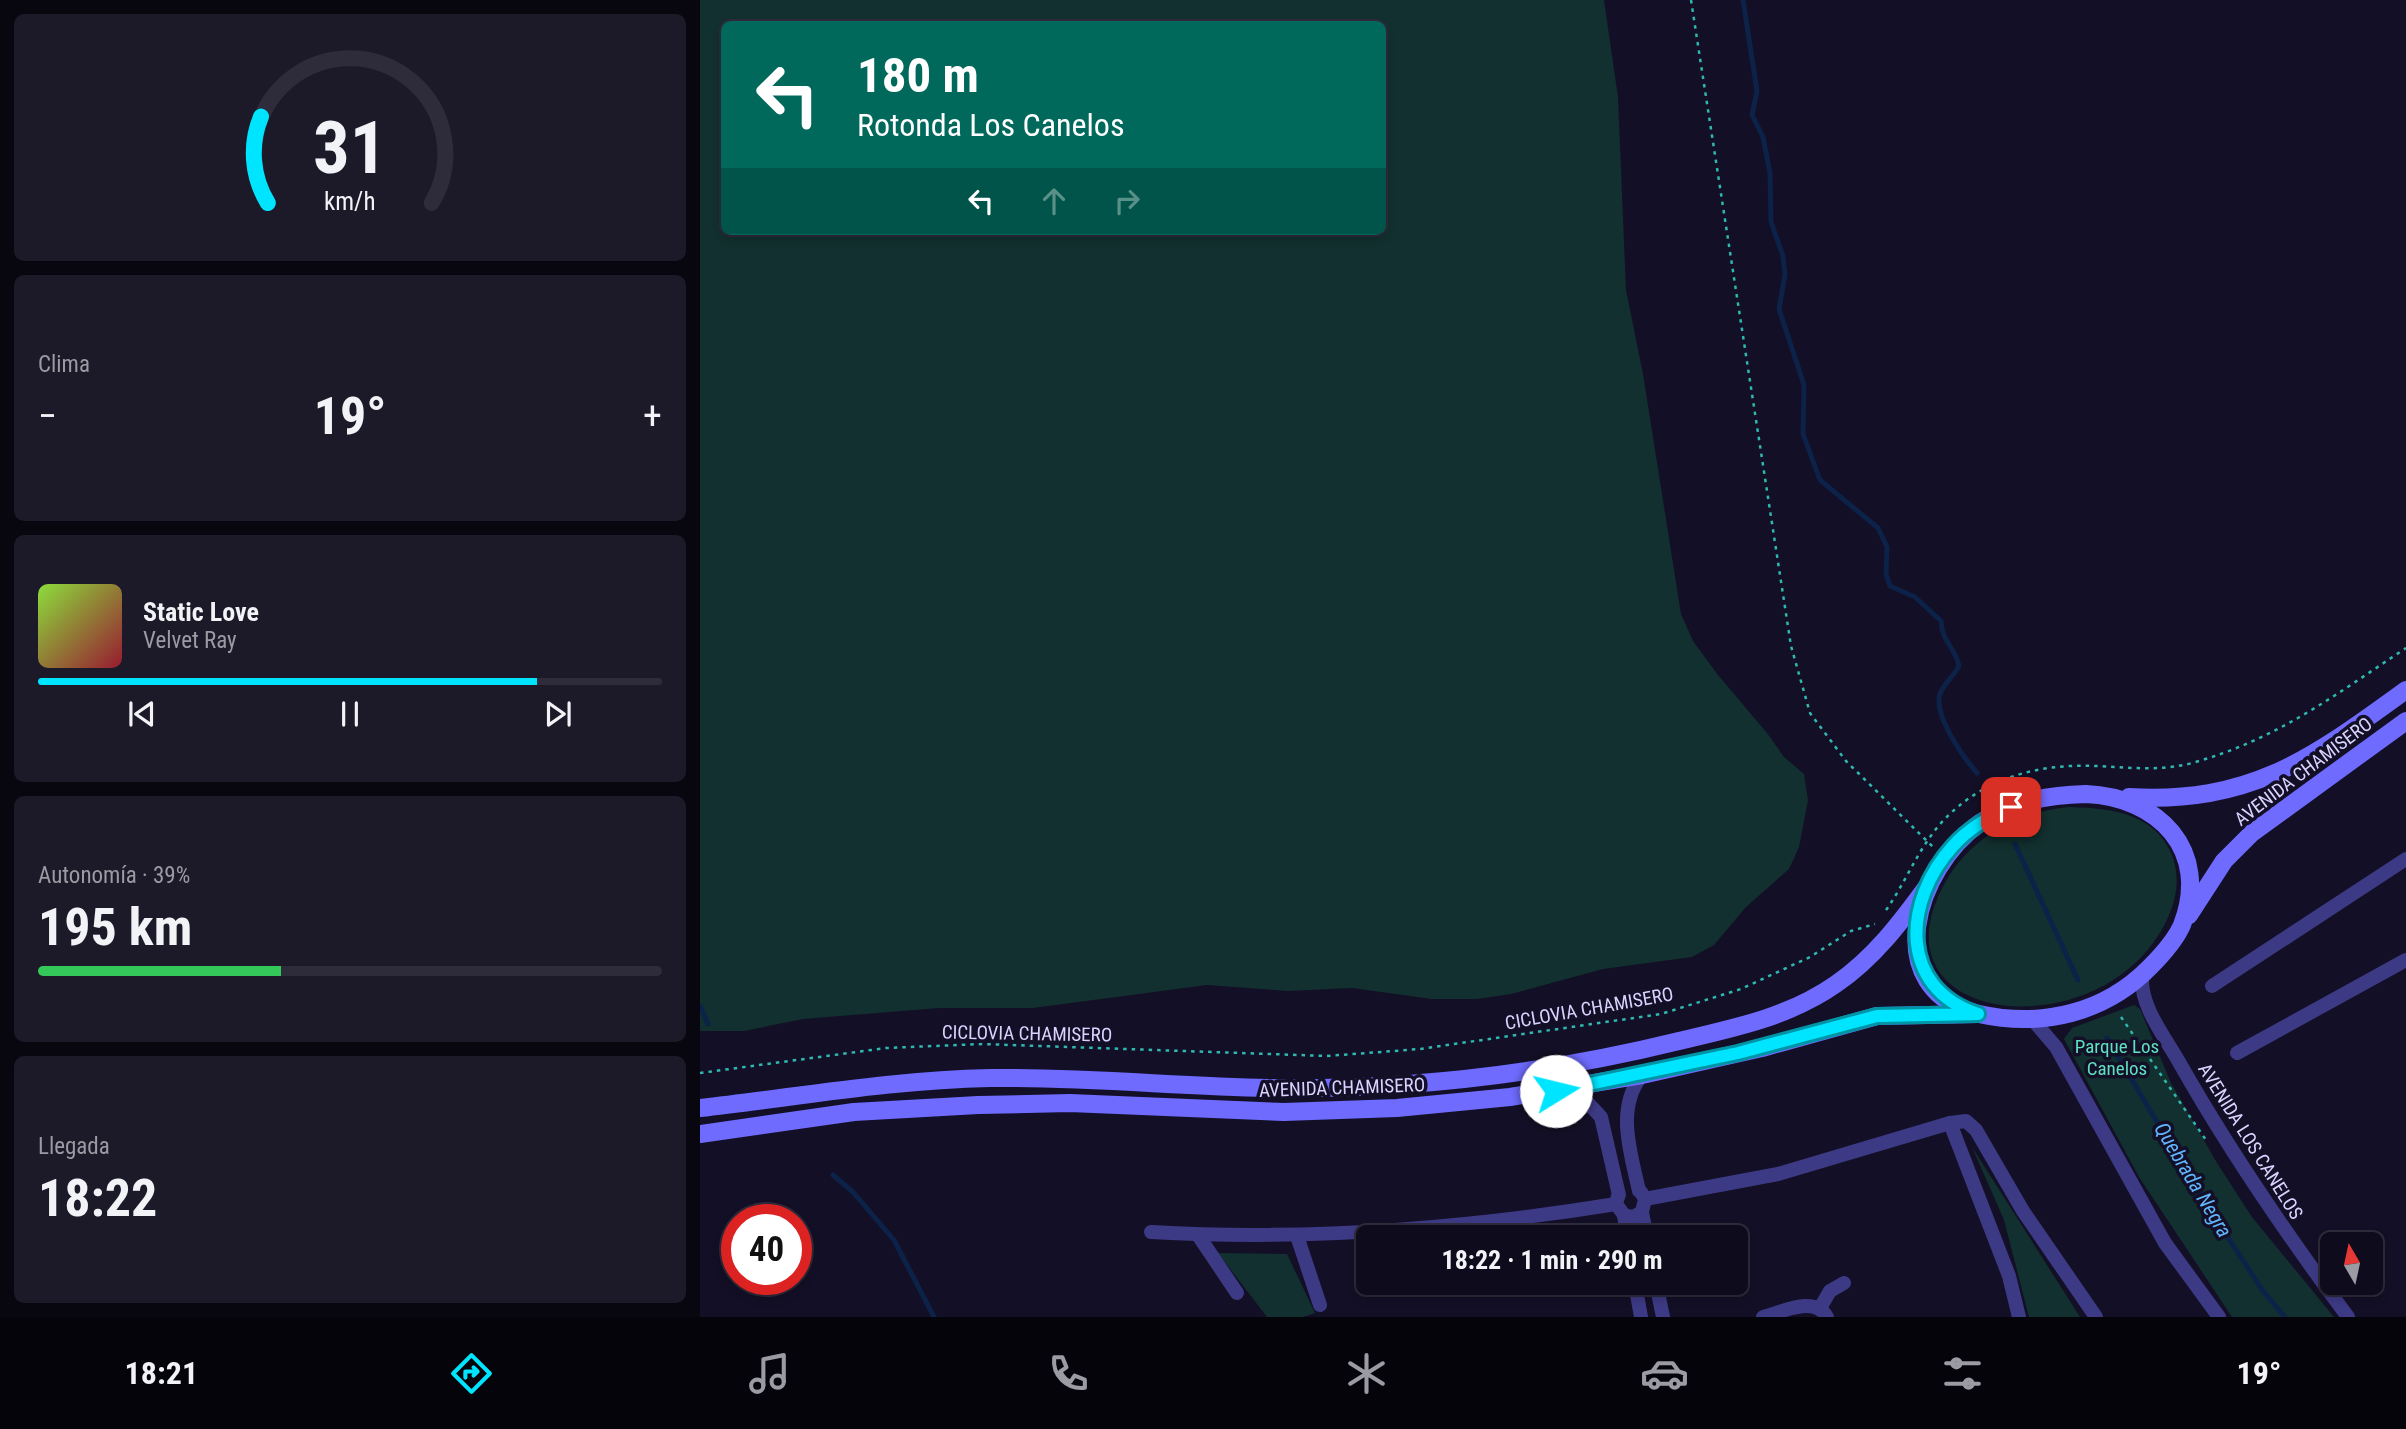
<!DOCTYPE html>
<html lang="es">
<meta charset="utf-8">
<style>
body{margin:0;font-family:"Roboto Condensed",sans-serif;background:#1c1929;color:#f1f3f6;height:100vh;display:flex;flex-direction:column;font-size:26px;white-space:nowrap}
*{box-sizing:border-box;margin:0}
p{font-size:23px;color:#9b9ba3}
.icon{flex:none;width:38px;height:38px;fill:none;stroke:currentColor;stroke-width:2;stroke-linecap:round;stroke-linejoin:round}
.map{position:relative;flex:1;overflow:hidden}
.details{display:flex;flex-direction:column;gap:14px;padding:14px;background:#08060f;width:700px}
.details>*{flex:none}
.guide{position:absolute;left:21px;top:21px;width:665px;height:214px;border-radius:10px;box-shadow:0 4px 10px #0003,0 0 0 2px #2e2b3b;background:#00695c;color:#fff;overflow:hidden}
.needle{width:46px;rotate:351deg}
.buttons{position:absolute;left:1620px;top:1232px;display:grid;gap:14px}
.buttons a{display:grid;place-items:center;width:63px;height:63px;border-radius:10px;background:#0e0b1c;box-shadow:0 4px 10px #0003,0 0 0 2px #2e2b3b;font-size:35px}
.speed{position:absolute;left:21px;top:1204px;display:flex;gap:14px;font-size:35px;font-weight:700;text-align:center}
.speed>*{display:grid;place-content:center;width:91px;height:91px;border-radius:50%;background:#0e0b1c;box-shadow:0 4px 10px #0003,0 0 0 2px #2e2b3b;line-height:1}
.speed .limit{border:10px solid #d22;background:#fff;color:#111}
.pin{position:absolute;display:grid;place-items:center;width:60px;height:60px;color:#fff;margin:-30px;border-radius:14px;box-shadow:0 4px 10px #0006}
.me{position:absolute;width:77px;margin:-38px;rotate:81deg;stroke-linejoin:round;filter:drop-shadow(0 0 5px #0008)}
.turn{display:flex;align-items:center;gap:24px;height:147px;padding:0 21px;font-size:32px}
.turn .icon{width:91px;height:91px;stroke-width:2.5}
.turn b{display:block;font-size:49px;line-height:60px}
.lanes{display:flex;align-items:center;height:66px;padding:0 21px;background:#0003;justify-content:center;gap:35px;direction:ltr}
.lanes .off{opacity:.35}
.big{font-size:52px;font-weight:700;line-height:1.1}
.details .tile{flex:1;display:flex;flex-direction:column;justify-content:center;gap:10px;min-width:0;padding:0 24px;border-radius:10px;background:#1c1929}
.details .dial{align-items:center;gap:0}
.dial svg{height:182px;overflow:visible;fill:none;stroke:#2e2b3b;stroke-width:7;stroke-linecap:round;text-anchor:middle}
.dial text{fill:#f1f3f6;stroke:none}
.song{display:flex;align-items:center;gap:21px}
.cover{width:84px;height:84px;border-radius:10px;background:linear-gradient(135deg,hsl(90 70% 55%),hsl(350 70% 35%))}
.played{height:7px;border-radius:4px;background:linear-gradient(90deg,#00e5ff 80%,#2e2b3b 80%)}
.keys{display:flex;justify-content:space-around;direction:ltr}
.heat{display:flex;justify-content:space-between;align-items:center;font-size:38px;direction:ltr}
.charge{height:10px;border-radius:5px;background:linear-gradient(90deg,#34c759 39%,#2e2b3b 0)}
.trip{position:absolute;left:656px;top:1225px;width:392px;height:70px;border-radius:10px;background:#0e0b1c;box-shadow:0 4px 10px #0003,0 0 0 2px #2e2b3b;font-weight:700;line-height:70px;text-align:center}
.dock{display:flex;height:112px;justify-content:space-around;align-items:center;background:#06040b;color:#9b9ba3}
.dock .icon{width:49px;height:49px}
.dock .on{color:#00e5ff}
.dock b{font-size:32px;color:#f1f3f6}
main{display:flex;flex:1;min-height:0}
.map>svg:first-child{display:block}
</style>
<main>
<section class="details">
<div class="tile dial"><svg viewBox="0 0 100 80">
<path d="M14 69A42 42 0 1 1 86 69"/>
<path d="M14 69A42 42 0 0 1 11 31" stroke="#00e5ff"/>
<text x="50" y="56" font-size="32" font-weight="700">31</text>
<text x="50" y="72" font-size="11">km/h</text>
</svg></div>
<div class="tile"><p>Clima</p>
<div class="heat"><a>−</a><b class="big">19°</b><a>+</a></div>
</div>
<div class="tile">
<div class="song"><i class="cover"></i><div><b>Static Love</b><p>Velvet Ray</p></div></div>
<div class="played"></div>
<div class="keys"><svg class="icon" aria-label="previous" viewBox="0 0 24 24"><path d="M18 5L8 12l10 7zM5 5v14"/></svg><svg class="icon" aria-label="pause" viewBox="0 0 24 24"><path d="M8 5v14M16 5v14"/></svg><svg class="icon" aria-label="next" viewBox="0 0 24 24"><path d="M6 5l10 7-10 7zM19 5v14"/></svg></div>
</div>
<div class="tile"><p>Autonomía · 39%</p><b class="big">195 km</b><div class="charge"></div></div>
<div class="tile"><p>Llegada</p><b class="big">18:22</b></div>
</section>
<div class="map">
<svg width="1706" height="1317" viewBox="0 0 1706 1317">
<rect width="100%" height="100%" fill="#130f26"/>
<g fill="#12302f" fill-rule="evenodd">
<path d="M0,0H904L918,97L926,290L943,374L981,614L993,641L1018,675L1067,733L1084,757L1104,774L1108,800L1099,847L1089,869L1046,907L1014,945L992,957L903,969L811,994L777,999H732L652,988L588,991L507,985L333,1008H239L103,1019L44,1031H0ZM682,24V231H24V24Z"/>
<path d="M1368,807C1408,808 1455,812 1472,855C1482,882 1475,907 1461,931C1391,1051 1165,1023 1246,881C1271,837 1319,812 1368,807Z"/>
<polygon points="1434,1005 1440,1009 1471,1083 1517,1163 1552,1217 1634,1317 1532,1317 1439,1177 1364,1039 1372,1028"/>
<polygon points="1272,1147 1380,1317 1329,1317 1304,1220"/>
<polygon points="518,1253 587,1254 615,1313 603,1317 567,1317"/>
</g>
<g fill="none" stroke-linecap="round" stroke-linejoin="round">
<g stroke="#0c2248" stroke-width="5">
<path d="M1043,0L1057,91L1052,115L1063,137L1070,173L1071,222L1083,256L1085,275L1079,309L1104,385L1103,434L1120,480L1178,528L1187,547L1186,574L1190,586L1215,597L1241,621C1241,640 1256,649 1259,666C1254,676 1244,683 1240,694C1233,715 1263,757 1277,773"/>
<polyline points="1315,844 1378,980"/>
<polyline points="0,1006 8,1024"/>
<polyline points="1407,1038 1504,1201 1563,1291 1585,1317"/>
<polyline points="133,1175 153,1192 194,1240 234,1317"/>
</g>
<g stroke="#2fb8b0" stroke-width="2.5" stroke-dasharray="3.5 5" stroke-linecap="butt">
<polyline points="991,0 1091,646 1110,713 1146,761 1234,848"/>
<path d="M1186,910C1204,885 1216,854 1236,829C1269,788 1319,768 1371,766C1412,764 1451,774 1492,763C1576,740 1635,695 1706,648"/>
<polyline points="1421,1017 1506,1140"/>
<polyline points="0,1073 186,1048 282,1044 627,1056 720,1049 961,1014 1041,989 1110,957 1151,931 1175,924"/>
</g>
<g stroke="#3d3a85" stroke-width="14">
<path d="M1442,975C1440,1007 1464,1035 1479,1062C1530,1152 1587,1235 1648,1317"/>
<polyline points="1512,986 1706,859"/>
<polyline points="1332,1019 1356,1047 1465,1243 1519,1317"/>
<polyline points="1537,1053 1706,960"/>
<polyline points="874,1088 901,1117 919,1195"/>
<polyline points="1250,1123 1309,1276 1319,1317"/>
<path d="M939,1191C931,1153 915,1109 942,1075"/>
<polyline points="941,1192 945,1199 942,1212 947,1237"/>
<polyline points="918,1196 916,1204 924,1215 933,1217 942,1212"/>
<polyline points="945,1199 1078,1174 1250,1123 1266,1121 1276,1130 1323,1211 1396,1317"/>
<polyline points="924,1215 927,1237"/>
<path d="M451,1232C607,1241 762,1229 916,1204"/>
<polyline points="498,1235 537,1293"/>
<polyline points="597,1236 620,1305"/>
<polyline points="935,1283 941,1317"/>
<polyline points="956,1283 963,1317"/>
<polyline points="1120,1308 1130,1291 1144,1283"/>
<path d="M1063,1317C1082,1312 1115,1295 1127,1317"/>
</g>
<g stroke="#6f6bff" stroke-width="18">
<path d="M1386,794C1458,797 1511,850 1482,925C1475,941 1462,955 1450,967C1405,1013 1342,1028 1279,1014C1177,990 1216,867 1280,823C1311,801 1348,795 1386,794Z"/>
<path d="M1429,797C1552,804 1612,758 1706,690"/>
<polyline points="1489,915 1524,861 1552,833 1706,721"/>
<path d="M0,1108C97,1097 192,1080 290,1078C383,1077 475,1086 568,1088C705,1090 845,1074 979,1041C1034,1028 1089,1017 1136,984C1174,958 1201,922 1228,885"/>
<polyline points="0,1134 154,1112 278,1105 370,1103 584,1112 697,1108 810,1097 942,1075 1062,1048 1177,1016 1278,1014"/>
</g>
</g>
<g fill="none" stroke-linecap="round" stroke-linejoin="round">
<g stroke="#0095a6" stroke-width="18">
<path id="route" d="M856,1091L1038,1053L1177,1016L1278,1014C1198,988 1203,901 1253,846C1269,828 1289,817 1311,807"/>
</g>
<use href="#route" stroke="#00e5ff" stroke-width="12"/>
</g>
<g text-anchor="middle" stroke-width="7" stroke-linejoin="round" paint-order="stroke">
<g font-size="19" fill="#d9d4ff" stroke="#130f26">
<text transform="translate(1603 771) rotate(-37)" y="7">AVENIDA CHAMISERO</text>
<text transform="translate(889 1008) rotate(-10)" y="7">CICLOVIA CHAMISERO</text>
<text transform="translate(327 1033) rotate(1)" y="7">CICLOVIA CHAMISERO</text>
<text transform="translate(642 1087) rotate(-2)" y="7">AVENIDA CHAMISERO</text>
<text transform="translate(1551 1141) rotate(58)" y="7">AVENIDA LOS CANELOS</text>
</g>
<g font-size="19" fill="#5fe0c0" stroke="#130f26">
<text x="1417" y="1053">Parque Los<tspan x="1417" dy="22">Canelos</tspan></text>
</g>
<g font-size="21" font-style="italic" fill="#62b6ff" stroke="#130f26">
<text transform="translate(1493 1180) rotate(59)" y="7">Quebrada Negra</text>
</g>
</g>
</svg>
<div class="buttons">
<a><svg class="needle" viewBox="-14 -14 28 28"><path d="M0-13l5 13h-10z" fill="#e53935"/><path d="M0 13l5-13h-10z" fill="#9b9ba3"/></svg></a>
</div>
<div class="speed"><div class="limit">40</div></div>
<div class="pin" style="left:1311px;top:807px;background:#d93025"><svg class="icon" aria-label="arrive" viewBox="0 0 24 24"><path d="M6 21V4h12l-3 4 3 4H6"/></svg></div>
<svg class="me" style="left:856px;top:1091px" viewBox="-20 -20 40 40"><circle r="19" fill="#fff"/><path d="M0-13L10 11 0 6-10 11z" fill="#00e5ff"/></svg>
<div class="trip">18:22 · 1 min · 290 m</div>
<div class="guide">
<div class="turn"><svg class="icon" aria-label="left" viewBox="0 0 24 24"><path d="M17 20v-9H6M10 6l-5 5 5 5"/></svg><div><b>180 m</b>Rotonda Los Canelos</div></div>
<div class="lanes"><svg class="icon" aria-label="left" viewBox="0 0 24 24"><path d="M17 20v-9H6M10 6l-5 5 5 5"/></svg><svg class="icon off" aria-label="ahead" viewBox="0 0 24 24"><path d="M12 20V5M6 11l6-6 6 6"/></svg><svg class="icon off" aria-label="right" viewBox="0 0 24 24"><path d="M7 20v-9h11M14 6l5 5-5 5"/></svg></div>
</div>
</div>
</main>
<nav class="dock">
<b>18:21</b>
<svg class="icon on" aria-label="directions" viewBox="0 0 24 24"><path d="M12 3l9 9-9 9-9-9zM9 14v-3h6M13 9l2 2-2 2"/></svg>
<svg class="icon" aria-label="music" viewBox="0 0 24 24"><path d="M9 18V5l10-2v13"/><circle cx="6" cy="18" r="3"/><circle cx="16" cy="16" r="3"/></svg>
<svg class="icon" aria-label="phone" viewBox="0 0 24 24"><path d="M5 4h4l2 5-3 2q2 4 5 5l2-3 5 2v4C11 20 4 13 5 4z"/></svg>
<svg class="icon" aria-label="climate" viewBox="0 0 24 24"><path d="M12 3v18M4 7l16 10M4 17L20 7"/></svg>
<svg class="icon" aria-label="car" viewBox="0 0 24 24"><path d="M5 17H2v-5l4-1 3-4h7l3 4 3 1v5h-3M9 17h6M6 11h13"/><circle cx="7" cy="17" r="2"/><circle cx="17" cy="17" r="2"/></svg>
<svg class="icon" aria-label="filters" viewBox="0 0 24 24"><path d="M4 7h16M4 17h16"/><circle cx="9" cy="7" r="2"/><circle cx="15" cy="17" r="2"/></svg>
<b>19°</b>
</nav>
